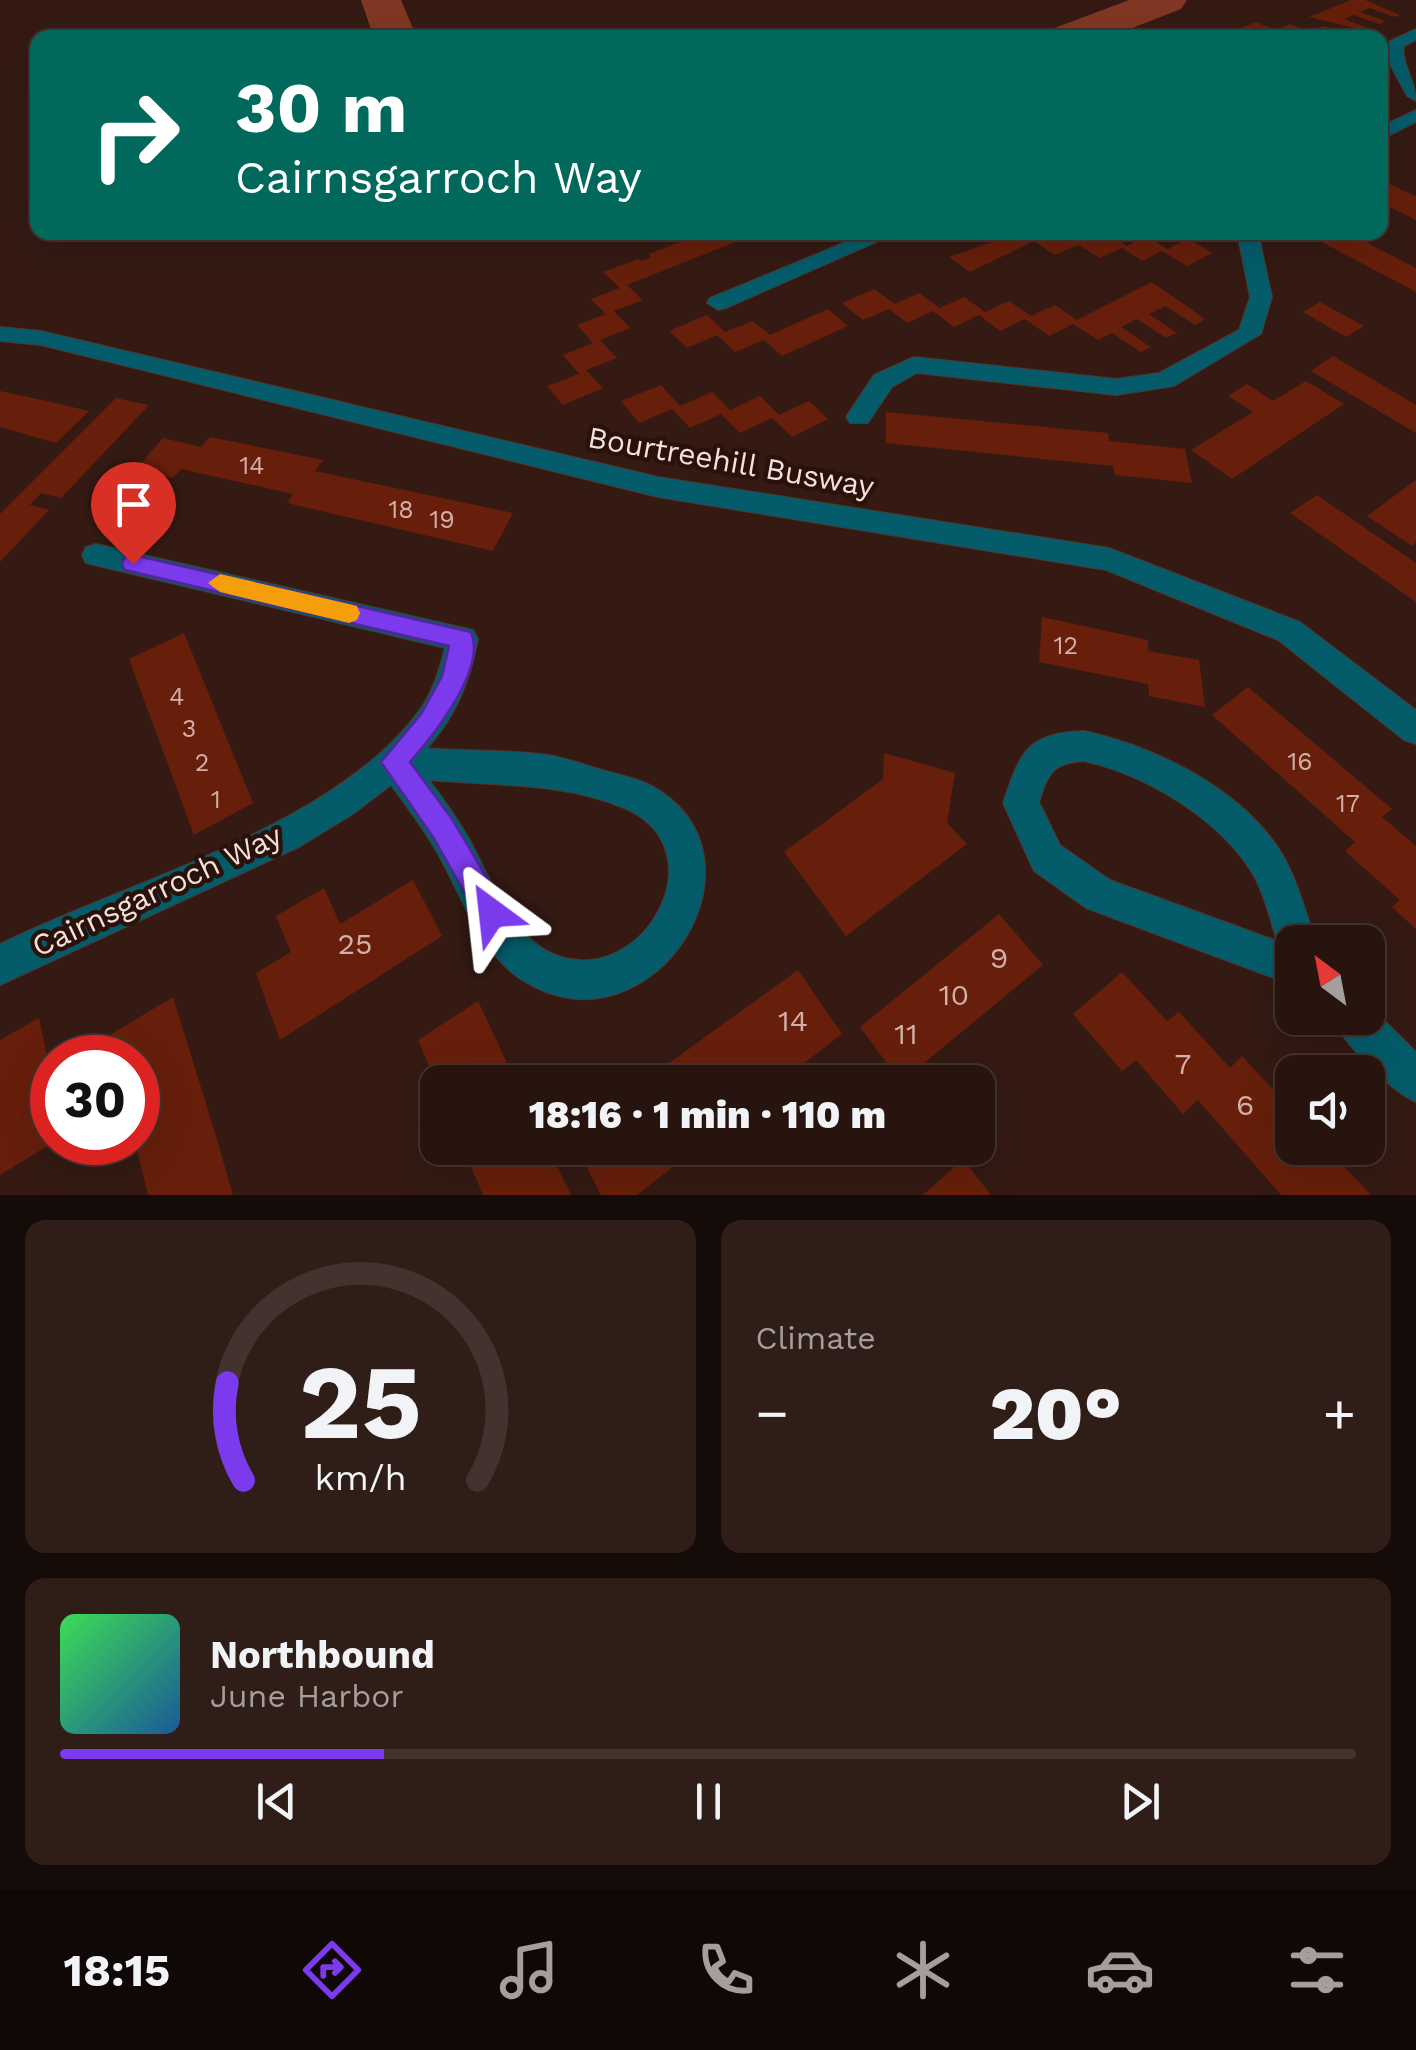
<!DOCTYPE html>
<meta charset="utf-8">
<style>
body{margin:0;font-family:"Work Sans",sans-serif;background:#2f1d17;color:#f1f3f6;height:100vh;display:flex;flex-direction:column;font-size:38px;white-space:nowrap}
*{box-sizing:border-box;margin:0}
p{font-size:32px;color:#a49e9e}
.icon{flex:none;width:55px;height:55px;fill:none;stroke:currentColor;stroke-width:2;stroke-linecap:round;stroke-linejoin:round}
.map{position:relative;height:1195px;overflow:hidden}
.details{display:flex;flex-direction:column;gap:25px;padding:25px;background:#150b08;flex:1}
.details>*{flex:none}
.hud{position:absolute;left:30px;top:30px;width:1358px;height:210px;border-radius:20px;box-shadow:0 10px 40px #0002,0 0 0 2px #43332e;background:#00695c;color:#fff;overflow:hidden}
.needle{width:65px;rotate:328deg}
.tools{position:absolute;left:1275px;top:925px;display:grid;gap:20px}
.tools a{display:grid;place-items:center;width:110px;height:110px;border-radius:20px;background:#27140e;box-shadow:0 10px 40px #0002,0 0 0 2px #43332e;font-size:50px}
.speed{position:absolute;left:30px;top:1035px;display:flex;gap:20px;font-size:50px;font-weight:700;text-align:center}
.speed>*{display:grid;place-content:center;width:130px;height:130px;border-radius:50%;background:#27140e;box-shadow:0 10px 40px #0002,0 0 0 2px #43332e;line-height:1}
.speed .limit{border:15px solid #d22;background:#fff;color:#111}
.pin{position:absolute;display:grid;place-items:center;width:85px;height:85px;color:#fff;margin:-102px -42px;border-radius:50% 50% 50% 0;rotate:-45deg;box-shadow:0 0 10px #0007}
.pin .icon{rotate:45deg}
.me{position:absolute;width:110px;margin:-55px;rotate:330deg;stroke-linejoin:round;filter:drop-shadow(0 0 8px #0008)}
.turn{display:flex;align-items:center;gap:35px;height:210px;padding:0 40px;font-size:45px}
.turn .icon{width:130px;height:130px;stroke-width:2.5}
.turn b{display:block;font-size:70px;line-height:85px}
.big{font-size:75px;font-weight:800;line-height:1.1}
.details .tile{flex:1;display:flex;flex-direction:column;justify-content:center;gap:15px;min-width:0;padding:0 35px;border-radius:20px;background:#2f1d17}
.details .dial{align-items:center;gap:0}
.dial svg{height:260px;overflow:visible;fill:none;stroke:#43332e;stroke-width:7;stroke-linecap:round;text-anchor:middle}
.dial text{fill:#f1f3f6;stroke:none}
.song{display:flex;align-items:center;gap:30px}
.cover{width:120px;height:120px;border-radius:15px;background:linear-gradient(135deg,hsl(130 70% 55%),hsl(210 70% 35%))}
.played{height:10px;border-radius:5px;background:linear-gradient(90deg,#7c3aed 25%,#43332e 25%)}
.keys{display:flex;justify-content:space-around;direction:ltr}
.heat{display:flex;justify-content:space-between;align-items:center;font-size:55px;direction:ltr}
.details .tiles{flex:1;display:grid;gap:25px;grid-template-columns:1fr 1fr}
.tile:last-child{grid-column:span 2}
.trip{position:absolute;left:420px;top:1065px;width:575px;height:100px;border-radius:20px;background:#27140e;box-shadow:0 10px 40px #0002,0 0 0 2px #43332e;font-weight:800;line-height:100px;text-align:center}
.tab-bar{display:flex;height:160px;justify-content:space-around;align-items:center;background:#100806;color:#a49e9e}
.tab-bar .icon{width:70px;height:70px}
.tab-bar .active{color:#7c3aed}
.tab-bar b{font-size:45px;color:#f1f3f6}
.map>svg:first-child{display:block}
</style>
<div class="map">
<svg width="1416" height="1195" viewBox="0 0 1416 1195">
<rect width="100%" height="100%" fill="#341a13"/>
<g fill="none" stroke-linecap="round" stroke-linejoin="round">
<g fill="#813724" fill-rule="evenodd">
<polygon points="361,0 401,0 417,38 374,38"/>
<polygon points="1129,0 1187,0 1181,9 1107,38 1046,38 1052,29"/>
</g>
</g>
<g fill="#671f0b">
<polygon points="1351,0 1365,0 1400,15 1394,17 1370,8 1360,12 1385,21 1379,24 1354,15 1344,19 1368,28 1362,30 1309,17"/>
<polygon points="1256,22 1276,30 1290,24 1309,31 1324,26 1344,34 1335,38 1306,33 1294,38 1268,33 1256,38 1216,38"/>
<polygon points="1385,182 1416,196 1416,220 1380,202 1380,184"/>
<polygon points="706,232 758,233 627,285 643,300 614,311 630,328 600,340 617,358 586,370 603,388 563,405 547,386 579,374 563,355 593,343 577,325 606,314 591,299 620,288 603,272 638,259 640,261 651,257 649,254"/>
<polygon points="1001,232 1031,232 1040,239 1067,232 1083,242 1105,232 1127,246 1146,236 1167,249 1188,239 1213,253 1187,266 1162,251 1142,261 1122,248 1100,258 1078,245 1055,255 1034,241 970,272 949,257 995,241 990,237"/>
<polygon points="1303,232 1346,232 1416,268 1416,292"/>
<polygon points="1152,282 1205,319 1195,325 1165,306 1149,314 1177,333 1166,338 1137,319 1121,327 1151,347 1141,352 1112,333 1098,340 1073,324 1049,336 1025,319 1000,331 979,315 954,327 933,311 907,323 889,309 863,320 842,303 874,289 895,304 919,293 940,308 964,297 985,312 1009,301 1031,316 1055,305 1077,320"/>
<polygon points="1320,302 1364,326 1346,337 1303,312"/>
<polygon points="828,309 848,326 782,356 764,340 735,352 717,335 687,348 669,331 707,315 725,332 753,321 770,335"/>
<polygon points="1333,356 1416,405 1416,433 1311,371"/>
<polygon points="1306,381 1344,404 1232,479 1191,450 1253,412 1228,396 1237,390 1247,384 1273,401"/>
<polygon points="661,385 680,406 712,392 730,410 760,396 779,415 809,401 828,419 792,437 772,418 740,433 721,414 690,428 672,409 639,423 621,401"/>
<polygon points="0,391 51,402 89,411 56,443 0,427"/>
<polygon points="116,398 149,405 61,498 41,493 30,505 49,510 0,562 0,514"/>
<polygon points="886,412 1108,433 1109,441 1185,449 1192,483 1115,475 1113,466 886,443"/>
<polygon points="210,437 323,460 315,471 513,513 493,551 287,503 293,494 181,469 173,478 135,470 163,438 201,447"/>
<polygon points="1416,480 1416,542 1412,546 1367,516"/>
<polygon points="1317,495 1416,563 1416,602 1290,513"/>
<polygon points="1042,617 1148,640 1148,651 1199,660 1205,707 1149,696 1148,684 1039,662"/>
<polygon points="184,633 253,803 194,835 129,659"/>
<polygon points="1248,687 1392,809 1382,817 1416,846 1416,929 1392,907 1400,900 1345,851 1355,842 1212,715"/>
<polygon points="884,753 955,773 947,823 967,844 846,936 784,852 883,779"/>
<polygon points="413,880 442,936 280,1040 256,973 291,952 276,916 324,888 340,924"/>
<polygon points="999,914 1043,965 901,1082 860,1027"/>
<polygon points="798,970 842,1034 780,1082 643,1082"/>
<polygon points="1122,972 1167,1021 1179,1012 1230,1068 1242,1056 1292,1110 1292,1148 1327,1148 1371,1195 1281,1195 1198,1100 1183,1114 1136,1060 1122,1071 1073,1014"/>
<polygon points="173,997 216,1136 233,1195 148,1195 135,1142 138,1058 113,1058 108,1036"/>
<polygon points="478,1001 516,1082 436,1082 418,1040"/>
<polygon points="39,1018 48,1060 82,1040 86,1058 52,1058 52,1143 0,1175 0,1040"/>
<polygon points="463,1148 548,1148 571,1195 483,1195"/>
<polygon points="577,1148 697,1148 637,1195 601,1195"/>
<polygon points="963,1159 991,1195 923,1195"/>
</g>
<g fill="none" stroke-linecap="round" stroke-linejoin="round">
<g stroke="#4f362f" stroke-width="2">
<g id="minor">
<path d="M1416,29V40L1404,46C1401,64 1416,80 1416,101L1407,96L1386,57L1390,41Z"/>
<polygon points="1416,110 1416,122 1380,140 1380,127"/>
<polygon points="870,232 899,232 726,308 718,310 707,303 710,298"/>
<polygon points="1237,232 1258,232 1272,297 1261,334 1174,386 1116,395 917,373 892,387 868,423 850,423 846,417 874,375 914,357 1116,379 1159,373 1239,330 1250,297"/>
<polygon points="0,327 41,331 658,477 1109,548 1300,622 1416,710 1416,744 1404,740 1278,640 1106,570 658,497 41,345 0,341"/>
<path d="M96,544L473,630L478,639C470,680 456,717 427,748C467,752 508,749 548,755C568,758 587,766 606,771C621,775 636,778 650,785C781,856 654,1057 527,983C480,956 463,898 438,854C424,829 407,807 391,785L353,814L299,847L0,985V944C126,882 343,824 423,705C434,688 440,668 445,648L86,563L82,555L86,547ZM429,780C495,786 562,782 624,808C723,850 640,994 551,953C510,934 489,874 468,837C456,817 443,798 429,780Z"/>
<path d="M1084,731C1154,746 1238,787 1279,849C1297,877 1305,911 1316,942H1292V985L1086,908L1034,871L1003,803C1020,753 1026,733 1084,731ZM1084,761C1146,775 1221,819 1254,876C1265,896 1270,919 1277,941L1110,880L1060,845L1039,802C1048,774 1052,763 1084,761Z"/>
<path d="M1368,1004L1416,1052V1102C1391,1091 1342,1043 1333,1018H1368Z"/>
</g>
</g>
<use href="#minor" fill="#045c6a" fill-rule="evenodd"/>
</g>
<path fill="#7c3aed" stroke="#51269a" stroke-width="2.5" d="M133,555L471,632C487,669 433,736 410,762L452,819L502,903L506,913L502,923L492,927L482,923L433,837L381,762L421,714L442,676L449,646L125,570L122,564L125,557Z"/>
<polygon fill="#f59e0b" points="220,574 349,604 357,606 360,613 357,620 349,623 220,592 208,583"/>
<g text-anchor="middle" stroke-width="9" stroke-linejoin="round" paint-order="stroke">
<g font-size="25" fill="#d0b0a8">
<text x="252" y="474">14</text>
<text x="401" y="518">18</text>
<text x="442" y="528">19</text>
<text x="1066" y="654">12</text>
<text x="177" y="705">4</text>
<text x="189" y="737">3</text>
<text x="1300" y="770">16</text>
<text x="202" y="771">2</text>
<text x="216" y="808">1</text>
<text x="1348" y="812">17</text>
</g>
<g font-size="30" fill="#f3e1dc" stroke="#2a110a">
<text transform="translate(731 462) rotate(10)" y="10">Bourtreehill Busway</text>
<text transform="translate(157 891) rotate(-25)" y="10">Cairnsgarroch Way</text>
</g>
<g font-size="30" fill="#d0b0a8">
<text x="355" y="954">25</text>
<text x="999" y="968">9</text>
<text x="954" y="1005">10</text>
<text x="793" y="1031">14</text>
<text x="906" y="1044">11</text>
<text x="1183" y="1074">7</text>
<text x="1245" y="1115">6</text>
</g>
</g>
</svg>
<div class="tools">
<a><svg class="needle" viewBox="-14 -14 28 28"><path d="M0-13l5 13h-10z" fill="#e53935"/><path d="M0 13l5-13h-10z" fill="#a49e9e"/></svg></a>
<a><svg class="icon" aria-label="sound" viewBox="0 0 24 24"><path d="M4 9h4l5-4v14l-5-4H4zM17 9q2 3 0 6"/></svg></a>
</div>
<div class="speed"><div class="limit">30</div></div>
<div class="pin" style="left:133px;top:564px;background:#d93025"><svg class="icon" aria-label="arrive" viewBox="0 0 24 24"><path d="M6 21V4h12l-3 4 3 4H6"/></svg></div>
<svg class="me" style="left:492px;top:913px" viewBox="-20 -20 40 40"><path d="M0-17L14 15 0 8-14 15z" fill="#7c3aed" stroke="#fff" stroke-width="4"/></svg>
<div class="trip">18:16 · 1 min · 110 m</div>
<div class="hud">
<div class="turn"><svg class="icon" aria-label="right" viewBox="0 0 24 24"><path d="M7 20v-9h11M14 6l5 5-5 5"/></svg><div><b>30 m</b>Cairnsgarroch Way</div></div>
</div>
</div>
<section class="details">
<div class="tiles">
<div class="tile dial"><svg viewBox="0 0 100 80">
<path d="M14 69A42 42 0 1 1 86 69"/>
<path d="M14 69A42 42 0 0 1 9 39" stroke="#7c3aed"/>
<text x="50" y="56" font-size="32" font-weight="700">25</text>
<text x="50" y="72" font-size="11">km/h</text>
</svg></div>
<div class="tile"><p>Climate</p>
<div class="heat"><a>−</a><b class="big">20°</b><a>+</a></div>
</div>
<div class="tile">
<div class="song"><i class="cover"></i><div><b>Northbound</b><p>June Harbor</p></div></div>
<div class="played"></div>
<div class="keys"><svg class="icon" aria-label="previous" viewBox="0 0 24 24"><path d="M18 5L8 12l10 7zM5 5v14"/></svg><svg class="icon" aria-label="pause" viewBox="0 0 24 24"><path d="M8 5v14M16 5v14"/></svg><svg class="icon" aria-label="next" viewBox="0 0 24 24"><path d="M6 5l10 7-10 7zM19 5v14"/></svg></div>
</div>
</div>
</section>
<nav class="tab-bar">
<b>18:15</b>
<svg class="icon active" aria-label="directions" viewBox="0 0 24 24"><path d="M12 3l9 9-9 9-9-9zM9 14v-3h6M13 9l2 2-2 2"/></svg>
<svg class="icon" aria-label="music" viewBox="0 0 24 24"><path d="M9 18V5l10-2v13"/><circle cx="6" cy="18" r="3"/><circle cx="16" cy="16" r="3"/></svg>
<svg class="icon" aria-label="phone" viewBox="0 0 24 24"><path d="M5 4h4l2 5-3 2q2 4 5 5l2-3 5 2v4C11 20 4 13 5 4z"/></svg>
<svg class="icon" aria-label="climate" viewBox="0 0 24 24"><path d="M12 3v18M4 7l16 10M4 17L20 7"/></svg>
<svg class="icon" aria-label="car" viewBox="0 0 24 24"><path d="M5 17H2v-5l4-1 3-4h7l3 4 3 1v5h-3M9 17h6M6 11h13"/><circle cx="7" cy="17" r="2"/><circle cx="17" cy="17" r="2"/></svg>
<svg class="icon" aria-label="filters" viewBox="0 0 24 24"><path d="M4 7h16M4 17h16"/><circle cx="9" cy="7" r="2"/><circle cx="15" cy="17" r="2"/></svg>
</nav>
